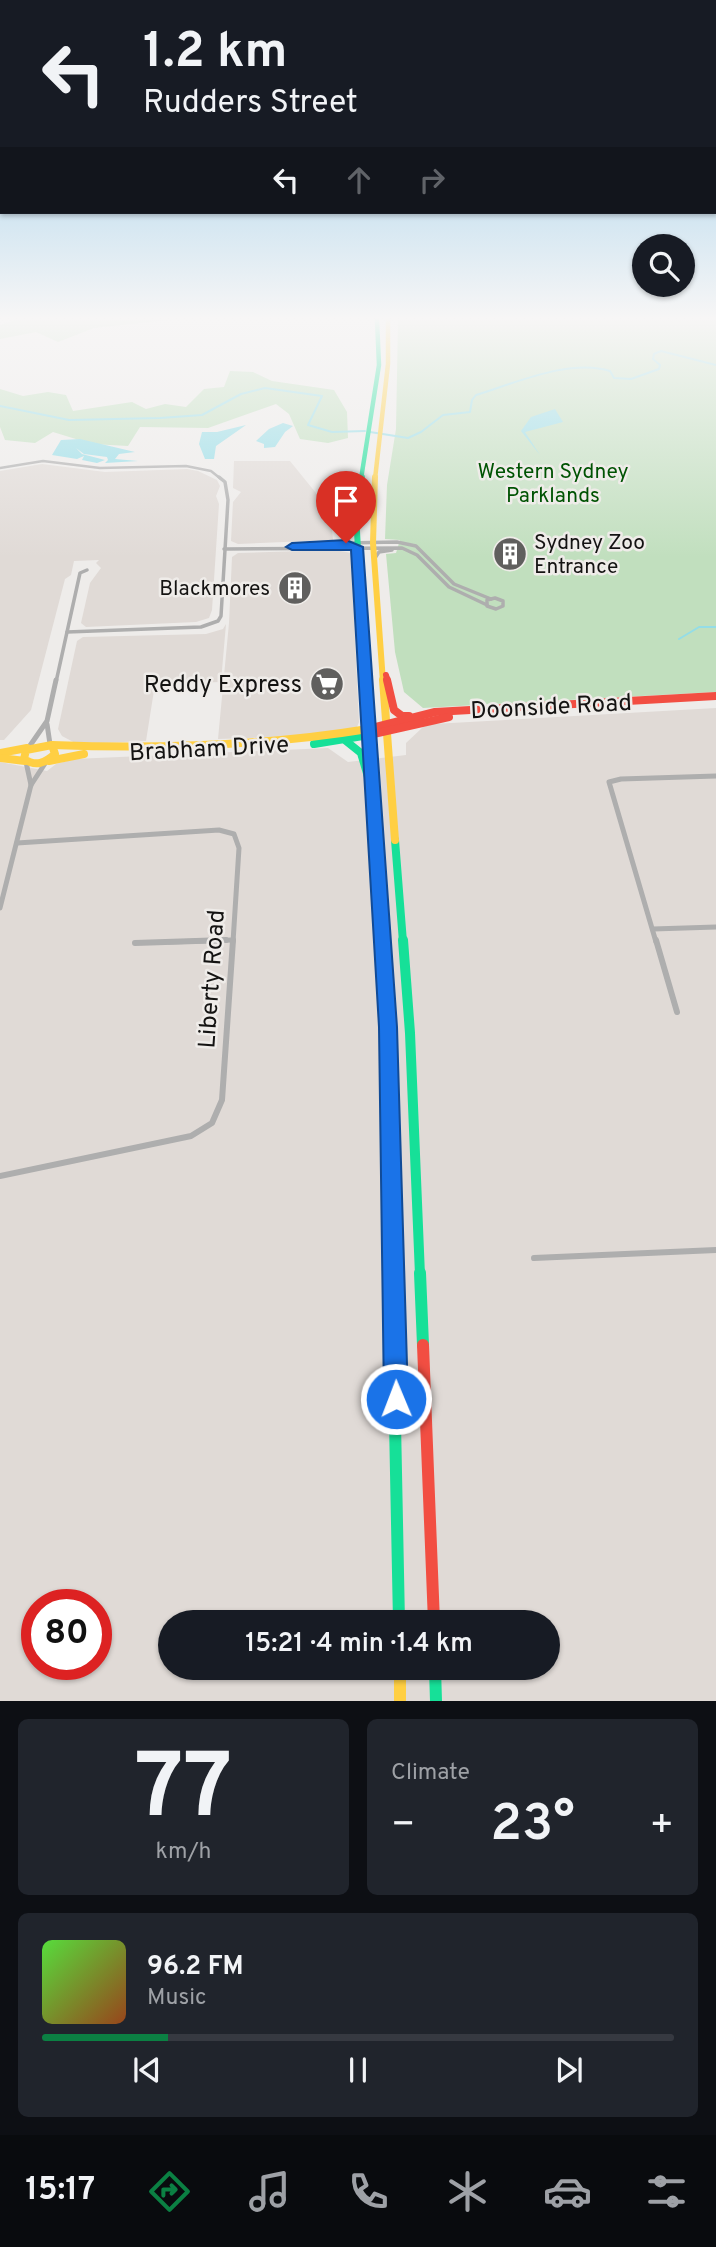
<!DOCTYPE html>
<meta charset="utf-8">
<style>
body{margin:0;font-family:Overpass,sans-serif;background:#20242c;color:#f1f3f6;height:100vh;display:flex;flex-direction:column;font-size:26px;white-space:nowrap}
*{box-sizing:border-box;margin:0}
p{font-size:23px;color:#9ea1a6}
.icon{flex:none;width:38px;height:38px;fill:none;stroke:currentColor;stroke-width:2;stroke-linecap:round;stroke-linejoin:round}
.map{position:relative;height:1701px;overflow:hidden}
.side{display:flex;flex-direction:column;gap:18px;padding:18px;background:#0d0f14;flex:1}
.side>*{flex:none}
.hud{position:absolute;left:0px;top:0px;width:718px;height:214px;box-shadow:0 2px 5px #0004;background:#171b24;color:#f1f3f6;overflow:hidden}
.tools{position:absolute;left:632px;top:234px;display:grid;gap:14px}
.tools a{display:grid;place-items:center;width:63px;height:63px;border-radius:50%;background:#171b24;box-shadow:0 2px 5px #0004;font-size:35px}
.speed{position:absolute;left:21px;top:1589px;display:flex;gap:14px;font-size:35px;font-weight:700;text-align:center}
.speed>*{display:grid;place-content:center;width:91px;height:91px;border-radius:50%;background:#171b24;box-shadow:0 2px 5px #0004;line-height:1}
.speed .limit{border:10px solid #d22;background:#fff;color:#111}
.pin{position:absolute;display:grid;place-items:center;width:60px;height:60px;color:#fff;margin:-72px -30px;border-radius:50% 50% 50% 0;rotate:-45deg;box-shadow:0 0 7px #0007}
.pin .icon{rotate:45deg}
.me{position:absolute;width:77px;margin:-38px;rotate:359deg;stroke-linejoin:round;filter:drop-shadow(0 0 5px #0008)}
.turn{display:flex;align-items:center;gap:24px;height:147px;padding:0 28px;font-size:32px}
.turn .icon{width:91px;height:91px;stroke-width:2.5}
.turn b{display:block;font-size:49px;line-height:60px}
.lanes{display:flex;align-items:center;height:66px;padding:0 28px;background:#0003;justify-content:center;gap:35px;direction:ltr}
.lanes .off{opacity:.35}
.big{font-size:52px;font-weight:600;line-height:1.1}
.side .card{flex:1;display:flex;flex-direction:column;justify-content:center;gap:10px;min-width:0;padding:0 24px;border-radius:10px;background:#20242c}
.side .dial{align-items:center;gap:0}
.dial b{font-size:91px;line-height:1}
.song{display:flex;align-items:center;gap:21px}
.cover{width:84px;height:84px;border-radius:10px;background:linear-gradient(135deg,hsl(110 70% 55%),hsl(20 70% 35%))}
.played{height:7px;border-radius:4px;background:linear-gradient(90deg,#0b8043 20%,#363941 20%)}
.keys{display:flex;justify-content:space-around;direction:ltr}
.heat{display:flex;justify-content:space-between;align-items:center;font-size:38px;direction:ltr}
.side .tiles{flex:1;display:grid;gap:18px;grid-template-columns:1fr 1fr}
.card:last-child{grid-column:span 2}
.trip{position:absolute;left:158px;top:1610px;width:402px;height:70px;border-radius:35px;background:#171b24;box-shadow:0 2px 5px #0004;font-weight:600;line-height:70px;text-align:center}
.dock{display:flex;height:112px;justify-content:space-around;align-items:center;background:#090b0e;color:#9ea1a6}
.dock .icon{width:49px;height:49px}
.dock .selected{color:#0b8043}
.dock b{font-size:32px;color:#f1f3f6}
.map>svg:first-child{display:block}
</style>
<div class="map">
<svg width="716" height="1701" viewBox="0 0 716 1701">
<rect width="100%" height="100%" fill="#eeecea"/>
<g fill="#e0dad6" fill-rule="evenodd">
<polygon points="234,461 290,461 320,498 329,499 333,540 238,544 231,541 233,502 241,492 233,488"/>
<polygon points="42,464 105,472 187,469 198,471 217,480 220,486 216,496 219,504 212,610 209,618 196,622 86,627 81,623 90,583 101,568 96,563 99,560 74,561 71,575 65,579 31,710 4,740 0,740 0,471"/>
<polygon points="335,550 351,553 359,722 357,727 343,731 285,737 218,739 229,623 232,557 238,553"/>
<polygon points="226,624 221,682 155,684 146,741 77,744 62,736 58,729 77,641 83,637 206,634 223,629"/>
<path d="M716,708V1701H0V762L47,771L56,764L74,759L328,748L348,762L406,755V743L423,727L433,724ZM37,1605H96V1664H37ZM170,1622H548V1668H170Z"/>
</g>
<g fill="#c1dfbe">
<polygon points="15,320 168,320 94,328 58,342 36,332 0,339 0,325"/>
<polygon points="398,320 716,320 716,692 423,708 404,692 395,652 386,554 396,553 400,540 385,539 387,485 396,429"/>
<polygon points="230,371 253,372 272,381 334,390 347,412 348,438 328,443 300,439 289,414 276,404 208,428 140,427 128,446 92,444 53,432 35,443 5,440 0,427 0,389 23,396 48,392 66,395 73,411 132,402 146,409 165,404 186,407 204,389 224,387"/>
</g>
<g fill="#94dde7">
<polygon points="555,409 563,422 525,432 540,455 521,431 531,417"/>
<polygon points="283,423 293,426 285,432 275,447 264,448 264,444 256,441 269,429"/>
<polygon points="246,425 216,446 214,459 205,459 199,444 202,432 217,432"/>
<polygon points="80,439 135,452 119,454 115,459 138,461 105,463 108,460 107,457 84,454 76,448 82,454 105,460 97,463 82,460 84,456 77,459 52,455 61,440"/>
</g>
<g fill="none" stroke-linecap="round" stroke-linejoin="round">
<g stroke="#94dde7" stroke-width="2">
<polyline points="0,406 69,420 160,418 202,415 241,394 265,388 322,396 308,425 332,432 365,431"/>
<path d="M370,432L408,438L421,432L443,415L470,412L472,400L476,395C515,383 571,358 610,371L614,378L631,379L659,369L660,365L653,359L654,354L661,351L716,365"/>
<polyline points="679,639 699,627 716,627"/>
</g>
<polyline stroke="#aeaeae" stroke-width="2.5" points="0,468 43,461 100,468 186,466 211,471 221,479"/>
<g stroke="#aeaeae" stroke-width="3.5">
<polyline points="345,543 397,542 416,546 454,584 491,599"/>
<polyline points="224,549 402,548 417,555 449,587 487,605"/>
<polyline points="375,558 379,552 392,550"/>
<polygon points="495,598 503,601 503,606 496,609 487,606 487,600"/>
<polyline points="67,632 201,627 218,621 221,616 228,500 225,482 219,477"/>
<polyline points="56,682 80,573 87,570"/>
</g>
<g stroke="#aeaeae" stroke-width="5">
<polyline points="47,724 50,744"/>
<polyline points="29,747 47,721 56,680"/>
<polyline points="26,762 31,785"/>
<polyline points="17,843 219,830 234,834 239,848 233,942"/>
<polyline points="0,908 31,785 46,762"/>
<polyline points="653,929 716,927"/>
<polyline points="169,942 232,940"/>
<polyline points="656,942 609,782 621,779 716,776"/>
</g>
<g stroke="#aeaeae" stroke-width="6">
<polyline points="656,940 677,1012"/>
<polyline points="135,943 226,940"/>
<polyline points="0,1176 191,1136 212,1123 222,1100 233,940"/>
<polyline points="534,1258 716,1250"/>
</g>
<polyline stroke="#16e098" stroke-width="4.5" points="361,479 379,365 377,320"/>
<polyline stroke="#16e098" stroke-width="6" points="362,477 356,513 364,660"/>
<g stroke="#16e098" stroke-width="8">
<polyline points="346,741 361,753 371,787"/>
<polyline points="314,744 369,735"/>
<polyline points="395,840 403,942"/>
</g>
<g stroke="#16e098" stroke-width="10">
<polyline points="403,940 410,1033 420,1275"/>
<polyline points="392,1247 393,1275"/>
</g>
<g stroke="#16e098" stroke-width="12">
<polyline points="392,1273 399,1622"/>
<polyline points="420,1273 423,1345"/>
<polyline points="435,1668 436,1701"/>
</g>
<polyline stroke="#ffcf43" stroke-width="4.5" points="375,479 388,364 388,320"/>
<g stroke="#ffcf43" stroke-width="6">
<polyline points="375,477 373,543 383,682"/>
<polyline points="364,660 365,682"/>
</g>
<g stroke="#ffcf43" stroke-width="8">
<polyline points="365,680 382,942"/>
<polyline points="383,680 395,840"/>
<path d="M52,745L55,754C45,763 36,767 24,759L26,750Z"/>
<path d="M52,745C157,749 264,746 368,729"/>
<polyline points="0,753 27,748"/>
<polyline points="0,758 25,761"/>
<polyline points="49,761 84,754"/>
</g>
<polyline stroke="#ffcf43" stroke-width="10" points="382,940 388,1027 392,1247"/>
<polyline stroke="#ffcf43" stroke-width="12" points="400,1668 400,1701"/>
<polyline stroke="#f24e42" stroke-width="6" points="386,675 388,682"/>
<g stroke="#f24e42" stroke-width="8">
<polyline points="387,680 394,710 402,716 409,716"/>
<polyline points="368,729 435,712 716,696"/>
<polyline points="369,735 449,717"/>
</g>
<polyline stroke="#f24e42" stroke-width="12" points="423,1345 434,1622"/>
</g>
<linearGradient id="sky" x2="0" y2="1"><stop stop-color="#86c4e8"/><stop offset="0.57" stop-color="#f7f6f6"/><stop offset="1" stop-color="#f7f6f6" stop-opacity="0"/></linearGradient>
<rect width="716" height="558" fill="url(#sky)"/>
<polygon fill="#1a73e8" stroke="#114b97" stroke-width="2" points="346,540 363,547 397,1027 408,1399 404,1408 396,1411 387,1408 384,1399 379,1027 351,550 292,550 286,547 292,543"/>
<defs>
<g id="building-disc" transform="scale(1.75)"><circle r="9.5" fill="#605f5e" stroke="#efece9"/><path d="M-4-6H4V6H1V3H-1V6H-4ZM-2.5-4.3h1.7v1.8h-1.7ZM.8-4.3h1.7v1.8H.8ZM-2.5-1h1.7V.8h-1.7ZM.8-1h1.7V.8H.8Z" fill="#fff"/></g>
<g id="supermarket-disc" transform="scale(1.75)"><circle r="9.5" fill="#605f5e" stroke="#efece9"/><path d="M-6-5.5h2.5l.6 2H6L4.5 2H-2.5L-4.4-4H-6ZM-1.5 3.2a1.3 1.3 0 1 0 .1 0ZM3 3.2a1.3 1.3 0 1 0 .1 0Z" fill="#fff"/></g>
</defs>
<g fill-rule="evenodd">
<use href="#building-disc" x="510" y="554"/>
<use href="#building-disc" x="295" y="588"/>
<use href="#supermarket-disc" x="327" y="684"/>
</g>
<g text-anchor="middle" stroke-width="5" stroke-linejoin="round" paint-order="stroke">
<g font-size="21" fill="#005303" stroke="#efece9">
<text x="553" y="478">Western Sydney<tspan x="553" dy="24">Parklands</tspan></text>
</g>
<g font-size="21" fill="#141312" stroke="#efece9" text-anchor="start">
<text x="534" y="549">Sydney Zoo<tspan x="534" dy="24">Entrance</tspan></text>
<text x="270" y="595" text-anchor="end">Blackmores</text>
</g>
<g font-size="24" fill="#141312" stroke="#efece9" text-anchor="end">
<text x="302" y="692">Reddy Express</text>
</g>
<g font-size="24" fill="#141312" stroke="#efece9">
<text transform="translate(551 706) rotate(-3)" y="8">Doonside Road</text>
<text transform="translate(209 748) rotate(-3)" y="8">Brabham Drive</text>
<text transform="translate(211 979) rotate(-86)" y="8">Liberty Road</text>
</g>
</g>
</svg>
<div class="tools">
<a><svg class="icon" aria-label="search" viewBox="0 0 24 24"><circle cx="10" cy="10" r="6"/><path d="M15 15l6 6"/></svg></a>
</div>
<div class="speed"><div class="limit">80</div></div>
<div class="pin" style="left:346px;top:543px;background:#d93025"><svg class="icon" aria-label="arrive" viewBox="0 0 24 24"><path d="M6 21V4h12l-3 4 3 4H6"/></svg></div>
<svg class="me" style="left:396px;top:1399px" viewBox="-20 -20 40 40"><circle r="17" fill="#1a73e8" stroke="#fff" stroke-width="3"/><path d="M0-11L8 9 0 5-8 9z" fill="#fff"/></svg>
<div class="trip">15:21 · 4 min · 1.4 km</div>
<div class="hud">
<div class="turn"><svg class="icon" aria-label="left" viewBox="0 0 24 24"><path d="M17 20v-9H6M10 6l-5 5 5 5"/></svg><div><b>1.2 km</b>Rudders Street</div></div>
<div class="lanes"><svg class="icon" aria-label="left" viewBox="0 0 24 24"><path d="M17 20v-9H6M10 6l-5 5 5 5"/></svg><svg class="icon off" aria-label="ahead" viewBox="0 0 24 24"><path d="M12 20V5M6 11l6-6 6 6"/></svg><svg class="icon off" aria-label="right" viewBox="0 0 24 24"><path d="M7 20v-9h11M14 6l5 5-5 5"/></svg></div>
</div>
</div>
<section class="side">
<div class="tiles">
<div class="card dial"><b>77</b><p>km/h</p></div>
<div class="card"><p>Climate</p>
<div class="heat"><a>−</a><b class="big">23°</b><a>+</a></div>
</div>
<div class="card">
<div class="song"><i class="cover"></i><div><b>96.2 FM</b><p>Music</p></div></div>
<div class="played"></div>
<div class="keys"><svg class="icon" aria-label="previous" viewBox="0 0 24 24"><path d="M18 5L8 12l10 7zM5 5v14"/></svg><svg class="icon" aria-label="pause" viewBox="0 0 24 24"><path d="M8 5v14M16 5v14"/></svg><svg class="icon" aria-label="next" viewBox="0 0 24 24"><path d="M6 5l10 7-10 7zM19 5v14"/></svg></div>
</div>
</div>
</section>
<nav class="dock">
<b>15:17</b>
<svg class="icon selected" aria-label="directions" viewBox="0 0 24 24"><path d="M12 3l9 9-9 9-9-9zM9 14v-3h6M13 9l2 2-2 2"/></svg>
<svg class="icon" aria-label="music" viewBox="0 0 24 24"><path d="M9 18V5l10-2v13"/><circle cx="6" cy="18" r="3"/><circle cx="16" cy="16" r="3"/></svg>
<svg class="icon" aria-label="phone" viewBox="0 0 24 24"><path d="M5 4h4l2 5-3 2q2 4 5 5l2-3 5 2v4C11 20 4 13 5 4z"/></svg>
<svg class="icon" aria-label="climate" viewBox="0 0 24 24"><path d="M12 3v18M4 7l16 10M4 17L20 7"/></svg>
<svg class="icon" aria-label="car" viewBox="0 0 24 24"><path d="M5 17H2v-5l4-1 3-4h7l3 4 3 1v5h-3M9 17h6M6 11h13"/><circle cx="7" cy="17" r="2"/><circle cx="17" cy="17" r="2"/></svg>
<svg class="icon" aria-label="filters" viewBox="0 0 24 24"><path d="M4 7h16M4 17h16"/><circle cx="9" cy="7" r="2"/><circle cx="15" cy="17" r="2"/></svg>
</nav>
